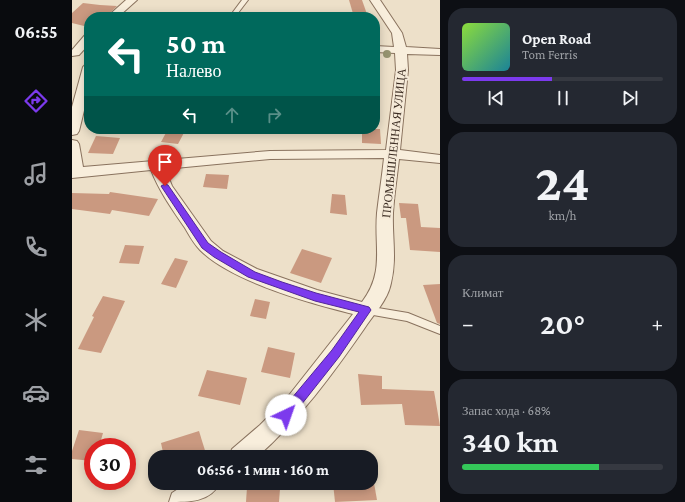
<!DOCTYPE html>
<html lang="ru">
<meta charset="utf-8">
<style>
body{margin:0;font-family:"Crimson Pro",serif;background:#242831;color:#f1f3f6;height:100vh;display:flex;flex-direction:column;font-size:15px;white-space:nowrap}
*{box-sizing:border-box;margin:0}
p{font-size:13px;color:#9ea1a6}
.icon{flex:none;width:22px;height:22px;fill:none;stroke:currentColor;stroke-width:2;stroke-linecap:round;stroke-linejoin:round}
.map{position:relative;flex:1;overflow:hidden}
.drawer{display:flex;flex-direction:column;gap:8px;padding:8px;background:#0d0f14;width:245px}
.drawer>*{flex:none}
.top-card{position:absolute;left:12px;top:12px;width:296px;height:122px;border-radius:16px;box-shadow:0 2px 10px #0003;background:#00695c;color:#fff;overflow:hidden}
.speed{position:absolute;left:12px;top:438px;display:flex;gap:8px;font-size:20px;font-weight:700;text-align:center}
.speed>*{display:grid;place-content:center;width:52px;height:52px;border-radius:50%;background:#171b24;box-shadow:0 2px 10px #0003;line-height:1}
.speed .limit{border:6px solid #d22;background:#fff;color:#111}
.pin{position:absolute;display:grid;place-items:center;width:34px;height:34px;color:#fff;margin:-41px -17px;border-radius:50% 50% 50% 0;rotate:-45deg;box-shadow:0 0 4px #0007}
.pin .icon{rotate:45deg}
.me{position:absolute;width:44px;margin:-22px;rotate:42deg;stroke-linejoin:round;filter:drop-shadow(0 0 3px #0008)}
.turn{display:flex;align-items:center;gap:14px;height:84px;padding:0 16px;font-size:18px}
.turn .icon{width:52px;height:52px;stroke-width:2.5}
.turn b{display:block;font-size:28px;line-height:34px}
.lanes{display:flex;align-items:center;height:38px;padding:0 16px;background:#0003;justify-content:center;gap:20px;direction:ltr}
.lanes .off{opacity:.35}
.big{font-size:30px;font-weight:700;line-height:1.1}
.drawer .tile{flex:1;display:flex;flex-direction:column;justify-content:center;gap:6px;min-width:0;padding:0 14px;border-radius:16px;background:#242831}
.drawer .dial{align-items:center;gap:0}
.dial b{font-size:52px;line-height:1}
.song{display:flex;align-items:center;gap:12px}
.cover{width:48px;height:48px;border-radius:6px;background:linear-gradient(135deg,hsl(90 70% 55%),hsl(190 70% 35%))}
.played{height:4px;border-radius:2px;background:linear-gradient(90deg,#7c3aed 45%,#363941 45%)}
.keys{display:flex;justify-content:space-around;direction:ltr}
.heat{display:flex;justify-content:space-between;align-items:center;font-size:22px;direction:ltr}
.charge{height:6px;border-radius:3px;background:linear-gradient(90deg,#34c759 68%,#363941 0)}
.trip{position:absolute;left:76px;top:450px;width:230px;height:40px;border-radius:16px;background:#171b24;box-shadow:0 2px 10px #0003;font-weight:700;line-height:40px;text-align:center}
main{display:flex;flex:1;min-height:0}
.dock{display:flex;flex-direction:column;width:72px;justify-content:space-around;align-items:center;background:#090b0e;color:#9ea1a6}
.dock .icon{width:28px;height:28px}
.dock .selected{color:#7c3aed}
.dock b{font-size:18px;color:#f1f3f6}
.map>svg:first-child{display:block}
</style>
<main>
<nav class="dock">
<b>06:55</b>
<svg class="icon selected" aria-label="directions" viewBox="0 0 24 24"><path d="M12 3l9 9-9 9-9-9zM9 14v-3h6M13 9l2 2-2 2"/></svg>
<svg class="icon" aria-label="music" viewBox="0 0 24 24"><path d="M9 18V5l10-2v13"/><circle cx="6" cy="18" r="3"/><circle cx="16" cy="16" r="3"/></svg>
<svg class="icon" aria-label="phone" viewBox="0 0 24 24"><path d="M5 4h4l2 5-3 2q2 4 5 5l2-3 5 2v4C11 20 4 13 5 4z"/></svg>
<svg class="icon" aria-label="climate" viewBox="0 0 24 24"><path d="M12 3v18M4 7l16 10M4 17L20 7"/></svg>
<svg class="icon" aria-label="car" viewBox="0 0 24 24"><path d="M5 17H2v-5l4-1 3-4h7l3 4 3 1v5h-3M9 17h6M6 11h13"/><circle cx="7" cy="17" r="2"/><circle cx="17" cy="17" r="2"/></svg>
<svg class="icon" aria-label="filters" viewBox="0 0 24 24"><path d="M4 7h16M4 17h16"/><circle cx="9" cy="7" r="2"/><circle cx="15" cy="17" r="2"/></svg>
</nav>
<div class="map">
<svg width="368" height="502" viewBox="0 0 368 502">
<rect width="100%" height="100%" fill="#ede0c9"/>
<g fill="#ca9980">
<polygon points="277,0 290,0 296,17 282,17"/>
<polygon points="11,3 28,5 45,6 34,17 17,17 17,22 12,26 0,23 0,13"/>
<polygon points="96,129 114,129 106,144 89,142"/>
<polygon points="290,129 308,129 309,144 290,143"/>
<polygon points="24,136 48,138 41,154 16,153"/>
<polygon points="134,174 157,175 155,189 131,187"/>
<polygon points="38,192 86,199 77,216 40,210 38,214 0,209 0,193 37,194"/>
<polygon points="260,194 273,195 275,215 258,213"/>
<polygon points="327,203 346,204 349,227 368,228 368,252 338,250 334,218 329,218"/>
<polygon points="53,245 72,246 67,264 47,263"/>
<polygon points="230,249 260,258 249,283 218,273"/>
<polygon points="103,258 116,261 104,288 89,284"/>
<polygon points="368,284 368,324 365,323 351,285"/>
<polygon points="31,296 53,301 29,353 6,349 22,317 20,316"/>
<polygon points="183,299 198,302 194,319 178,316"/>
<polygon points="196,347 223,353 218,378 189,372"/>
<polygon points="135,370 175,378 168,405 126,396"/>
<polygon points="286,374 310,376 310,389 362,391 368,426 333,425 330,404 289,405"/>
<polygon points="7,430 31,433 27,447 21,447 21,461 0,459 0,451"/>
<polygon points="127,431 135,457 92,457 89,443"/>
<polygon points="261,483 302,483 305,500 263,502"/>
<polygon points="175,487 208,489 207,502 174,502"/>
</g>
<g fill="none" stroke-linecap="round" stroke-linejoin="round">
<g stroke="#89725e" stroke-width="2">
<g id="lane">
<polygon points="170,0 176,0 166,13 162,13 161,12"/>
<polygon points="294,306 336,313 368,326 368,334 335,321 290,313 289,310 290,307"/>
</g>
</g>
<g stroke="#89725e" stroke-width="2">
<g id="street">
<polygon points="54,0 65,0 46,17 35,17"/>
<path d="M298,0H308L330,33L334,47L368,49V55L335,54L336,70L328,150L368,155V163L327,159C325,177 322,195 321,213C320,237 325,259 319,283C316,300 301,315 292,329C260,375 227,420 185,457H157L160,449L188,425L214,399L281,314C237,303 160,282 128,250C122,244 117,235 113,228C100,209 87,191 79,170L0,178V140L5,141L7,144L11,167L198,151L314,150L324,70L323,53L303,52V46L322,47L320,33ZM312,158C310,177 307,195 305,213C302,247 313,272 290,302L245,290L185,269L151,251L139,241L100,186L93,169L198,159Z"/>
<polygon points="17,34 17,44 7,55 0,56 0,50 13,35"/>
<polygon points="17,63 17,90 7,131 5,134 0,135 0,107 11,67 13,65"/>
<path d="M115,483H148C138,502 118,502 97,502L100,493Z"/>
</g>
</g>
<use href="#lane" fill="#f8eedc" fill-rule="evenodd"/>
<use href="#street" fill="#f8eedc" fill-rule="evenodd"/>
</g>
<circle fill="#969470" cx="315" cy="54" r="4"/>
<polygon fill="#7c3aed" stroke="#51269a" points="93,184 96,185 136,243 149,252 183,272 210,282 244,293 297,307 299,310 297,313 267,357 218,419 214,420 209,419 208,415 209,411 260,350 287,312 243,301 204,287 176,277 142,257 130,248 89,186"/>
<g text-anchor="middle" stroke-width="4" stroke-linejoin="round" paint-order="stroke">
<g font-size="12" fill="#3a2b21" stroke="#f5ead8">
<text transform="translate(322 143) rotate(-84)" y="4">ПРОМЫШЛЕННАЯ УЛИЦА</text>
</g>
</g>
</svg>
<div class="speed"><div class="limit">30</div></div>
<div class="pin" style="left:93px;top:186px;background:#d93025"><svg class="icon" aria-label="arrive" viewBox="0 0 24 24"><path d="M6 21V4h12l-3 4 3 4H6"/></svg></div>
<svg class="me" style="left:214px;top:415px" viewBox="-20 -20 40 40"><circle r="19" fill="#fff"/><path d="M0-13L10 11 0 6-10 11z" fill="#7c3aed"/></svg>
<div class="trip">06:56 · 1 мин · 160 m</div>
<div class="top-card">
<div class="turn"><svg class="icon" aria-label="left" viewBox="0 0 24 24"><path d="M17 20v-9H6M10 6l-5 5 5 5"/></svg><div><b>50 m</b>Налево</div></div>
<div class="lanes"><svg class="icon" aria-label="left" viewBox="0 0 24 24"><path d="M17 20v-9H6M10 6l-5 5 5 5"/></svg><svg class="icon off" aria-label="ahead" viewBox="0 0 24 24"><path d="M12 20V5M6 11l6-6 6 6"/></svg><svg class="icon off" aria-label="right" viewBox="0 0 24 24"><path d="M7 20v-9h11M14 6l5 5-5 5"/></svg></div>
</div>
</div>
<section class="drawer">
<div class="tile">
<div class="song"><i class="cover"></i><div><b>Open Road</b><p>Tom Ferris</p></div></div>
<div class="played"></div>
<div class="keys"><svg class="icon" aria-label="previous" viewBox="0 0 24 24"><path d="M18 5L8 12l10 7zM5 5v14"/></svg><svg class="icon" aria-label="pause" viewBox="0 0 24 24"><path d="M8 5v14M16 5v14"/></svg><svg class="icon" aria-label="next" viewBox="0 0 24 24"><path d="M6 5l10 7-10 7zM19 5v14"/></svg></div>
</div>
<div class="tile dial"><b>24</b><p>km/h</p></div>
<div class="tile"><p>Климат</p>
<div class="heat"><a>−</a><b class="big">20°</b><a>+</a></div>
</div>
<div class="tile"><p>Запас хода · 68%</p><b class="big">340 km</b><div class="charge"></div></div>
</section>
</main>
